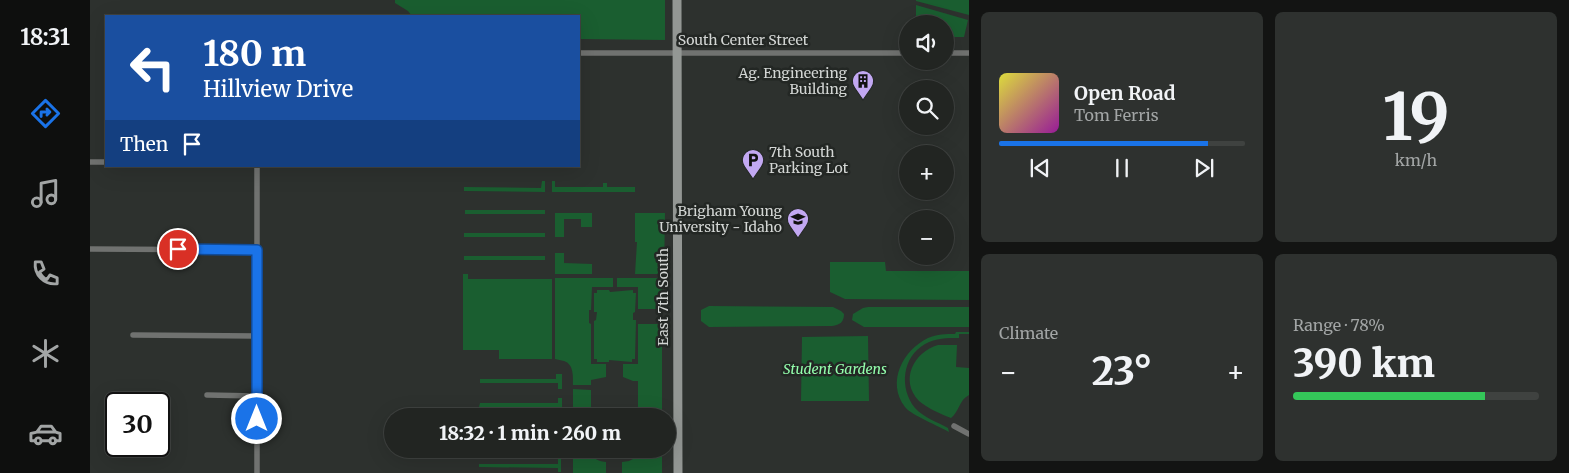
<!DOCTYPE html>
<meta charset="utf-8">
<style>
body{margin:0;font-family:Merriweather,serif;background:#2e312f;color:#f1f3f6;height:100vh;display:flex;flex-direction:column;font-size:19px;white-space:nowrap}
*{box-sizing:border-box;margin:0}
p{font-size:16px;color:#a2a5a5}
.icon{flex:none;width:28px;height:28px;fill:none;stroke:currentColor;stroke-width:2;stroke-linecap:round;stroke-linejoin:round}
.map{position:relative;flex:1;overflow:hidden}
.side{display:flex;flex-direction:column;gap:12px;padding:12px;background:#131413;width:600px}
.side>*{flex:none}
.hud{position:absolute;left:15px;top:15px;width:475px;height:152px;border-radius:0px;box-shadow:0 5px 20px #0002,0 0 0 1px #3f4240;background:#1a4fa0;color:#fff;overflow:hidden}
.fabs{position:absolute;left:809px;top:15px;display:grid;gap:10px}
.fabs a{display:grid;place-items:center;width:55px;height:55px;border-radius:50%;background:#222522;box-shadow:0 5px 20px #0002,0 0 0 1px #3f4240;font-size:25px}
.speed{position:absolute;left:15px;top:392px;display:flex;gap:10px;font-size:25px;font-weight:700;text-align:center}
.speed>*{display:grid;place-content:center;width:65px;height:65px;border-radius:50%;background:#222522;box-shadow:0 5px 20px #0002,0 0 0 1px #3f4240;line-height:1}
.speed .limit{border:2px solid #111;border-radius:8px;background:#fff;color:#111}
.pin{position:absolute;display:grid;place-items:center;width:42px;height:42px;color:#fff;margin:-21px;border:2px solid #fff;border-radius:50%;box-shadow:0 1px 5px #0007}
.me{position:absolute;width:55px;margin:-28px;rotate:0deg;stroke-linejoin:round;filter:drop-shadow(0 0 4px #0008)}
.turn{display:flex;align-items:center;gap:18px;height:105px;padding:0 15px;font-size:22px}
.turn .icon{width:65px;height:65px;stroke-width:2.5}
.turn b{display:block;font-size:35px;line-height:42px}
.then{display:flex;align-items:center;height:48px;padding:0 15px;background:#0003;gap:10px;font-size:19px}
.big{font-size:38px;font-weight:800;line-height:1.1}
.side .widget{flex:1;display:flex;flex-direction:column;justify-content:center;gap:8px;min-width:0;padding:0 18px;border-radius:8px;background:#2e312f}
.side .dial{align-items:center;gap:0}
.dial b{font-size:65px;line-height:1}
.song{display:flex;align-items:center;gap:15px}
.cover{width:60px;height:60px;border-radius:8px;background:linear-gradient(135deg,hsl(60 70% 55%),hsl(300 70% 35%))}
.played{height:5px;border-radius:2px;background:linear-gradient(90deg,#1a73e8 85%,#3f4240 85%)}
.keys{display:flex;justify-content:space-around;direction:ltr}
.heat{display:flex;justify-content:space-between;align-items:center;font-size:28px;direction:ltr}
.charge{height:8px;border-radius:4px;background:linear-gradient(90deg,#34c759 78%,#3f4240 0)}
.side .tiles{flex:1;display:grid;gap:12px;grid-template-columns:repeat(2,1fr)}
.trip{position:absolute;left:294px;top:408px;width:292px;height:50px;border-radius:25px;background:#222522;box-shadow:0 5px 20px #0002,0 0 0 1px #3f4240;font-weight:800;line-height:50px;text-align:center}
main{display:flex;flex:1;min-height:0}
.tabs{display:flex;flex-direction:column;width:90px;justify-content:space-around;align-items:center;background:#0e0f0e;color:#a2a5a5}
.tabs .icon{width:35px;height:35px}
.tabs .selected{color:#1a73e8}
.tabs b{font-size:22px;color:#f1f3f6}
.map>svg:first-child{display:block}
</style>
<main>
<nav class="tabs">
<b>18:31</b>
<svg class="icon selected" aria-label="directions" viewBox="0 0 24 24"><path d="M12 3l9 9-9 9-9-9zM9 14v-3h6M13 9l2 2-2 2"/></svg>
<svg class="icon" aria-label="music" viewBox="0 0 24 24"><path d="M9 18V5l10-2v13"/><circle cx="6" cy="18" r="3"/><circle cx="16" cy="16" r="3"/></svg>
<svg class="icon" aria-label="phone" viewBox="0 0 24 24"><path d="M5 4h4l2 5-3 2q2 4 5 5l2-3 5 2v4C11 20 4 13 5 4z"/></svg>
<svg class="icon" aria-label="climate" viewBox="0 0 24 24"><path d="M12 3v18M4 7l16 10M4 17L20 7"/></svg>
<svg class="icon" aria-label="car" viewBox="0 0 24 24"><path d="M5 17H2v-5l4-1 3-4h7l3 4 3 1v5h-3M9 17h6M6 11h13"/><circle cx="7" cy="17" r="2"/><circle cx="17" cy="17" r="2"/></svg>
</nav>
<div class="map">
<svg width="879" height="473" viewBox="0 0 879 473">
<rect width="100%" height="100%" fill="#2d312e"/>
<g fill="#1a5e30">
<polygon points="305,0 575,0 575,40 489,39 489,16 322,16 318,11 305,3"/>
<polygon points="826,0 879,0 879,15 826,1"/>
<polygon points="826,5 878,20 874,37 855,37 855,24 826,24"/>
<polygon points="452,181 455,181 455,192 374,191 374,187 451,188"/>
<polygon points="462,181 465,181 465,187 513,187 513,183 517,183 517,187 545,187 545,192 462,192"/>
<rect x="375" y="210" width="80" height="4"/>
<polygon points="465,213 502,213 502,227 491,227 491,219 474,219 474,237 465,237"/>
<polygon points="545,213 575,213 574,274 545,274 547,242 545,242"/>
<rect x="374" y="233" width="81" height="4"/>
<polygon points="465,253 474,253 474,263 502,264 502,274 465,274"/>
<rect x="374" y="256" width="81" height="4"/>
<polygon points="740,262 795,262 796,271 879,271 879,300 755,299 740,292"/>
<polygon points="373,274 378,274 378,279 462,279 462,359 409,359 409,350 373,350"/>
<path d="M465,278H523V287H502L501,310H499V323L501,324V364H516V377L501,380V385H483C483,377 484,364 474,361C471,360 468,360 465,359Z"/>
<polygon points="527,278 574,278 571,293 571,309 548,309 548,287 527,287"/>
<polygon points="507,290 519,290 520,292 543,290 543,293 546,293 545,312 543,313 543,320 546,320 545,359 542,359 542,362 519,360 519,362 507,362 507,359 504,359 504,321 506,320 507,312 504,312 504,293 507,293"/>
<path d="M619,306L743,307L751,311L754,314C754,322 750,325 742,326L619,327L611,321V310Z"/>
<polygon points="778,307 879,307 879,327 774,327 762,320 763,314 773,308"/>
<polygon points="548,324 572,324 572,416 548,416 548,381 543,381 533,377 533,364 548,364"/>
<path d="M866,332H879V334H869V338C857,338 846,338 835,344C812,357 809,388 825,408C833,417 847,422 858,428L859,432C849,426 821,415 815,407C796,382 813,350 838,338C847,334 856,334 865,334Z"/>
<polygon points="778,336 779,401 711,401 712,337"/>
<path d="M848,345H867L866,367L879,368V395C869,400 869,412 861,418C851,414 837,408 829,401C809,380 824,352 848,345Z"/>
<polygon points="466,374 472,374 472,389 468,389 468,383 390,383 390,379 466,379"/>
<polygon points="483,389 501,390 501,416 483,415"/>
<polygon points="468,398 472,398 472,413 468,412 467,407 389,407 390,403 468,403"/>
<polygon points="547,449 572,449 572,473 532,473 532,462 539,461 547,457"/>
<path d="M494,450H499C501,457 506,461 516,462V473H483V459Z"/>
<polygon points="468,459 471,459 471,472 468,472 468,468 389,467 389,464 468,464"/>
</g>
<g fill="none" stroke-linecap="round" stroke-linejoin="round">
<g stroke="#707270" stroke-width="5.5">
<polyline points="489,53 818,53"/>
<polyline points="855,53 879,53"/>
<polyline points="0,162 16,162"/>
<polyline points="0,249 167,250"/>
<polyline points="43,335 167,336"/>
<polyline points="117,395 167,396"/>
<polyline points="864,426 879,434"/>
<polyline points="167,473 167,166"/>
</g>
<polyline stroke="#939794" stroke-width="9" points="587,0 588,473"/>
</g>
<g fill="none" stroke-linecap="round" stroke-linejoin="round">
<g stroke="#114b97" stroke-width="12">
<polyline id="route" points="88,249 167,250 167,419"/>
</g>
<use href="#route" stroke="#1a73e8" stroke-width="9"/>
</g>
<defs>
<g id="building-pin" transform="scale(1.125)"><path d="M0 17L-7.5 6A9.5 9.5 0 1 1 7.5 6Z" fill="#c2a8f2" stroke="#232724"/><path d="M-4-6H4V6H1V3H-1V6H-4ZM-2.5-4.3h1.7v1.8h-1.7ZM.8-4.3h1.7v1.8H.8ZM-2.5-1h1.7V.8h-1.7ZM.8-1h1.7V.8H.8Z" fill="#111"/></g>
<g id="parking-pin" transform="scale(1.125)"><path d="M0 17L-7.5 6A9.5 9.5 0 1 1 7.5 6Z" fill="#c2a8f2" stroke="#232724"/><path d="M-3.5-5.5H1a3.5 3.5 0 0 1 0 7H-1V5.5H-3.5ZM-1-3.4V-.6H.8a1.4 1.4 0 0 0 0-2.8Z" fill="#111"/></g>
<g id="university-pin" transform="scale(1.125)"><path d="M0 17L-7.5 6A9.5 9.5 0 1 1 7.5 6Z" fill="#c2a8f2" stroke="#232724"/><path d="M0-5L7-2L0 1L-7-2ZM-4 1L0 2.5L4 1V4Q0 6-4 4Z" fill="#111"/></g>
</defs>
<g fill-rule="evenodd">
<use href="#building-pin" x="773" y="81"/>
<use href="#parking-pin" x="663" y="160"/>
<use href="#university-pin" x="708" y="219"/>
</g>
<g text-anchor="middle" stroke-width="5" stroke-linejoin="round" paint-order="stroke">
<g font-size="14" fill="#d3d6d4" stroke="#232724">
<text x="653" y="45">South Center Street</text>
<text transform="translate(573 297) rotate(-90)" y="5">East 7th South</text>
</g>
<g font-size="14" fill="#d3d6d4" stroke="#232724" text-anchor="end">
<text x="757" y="78">Ag. Engineering<tspan x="757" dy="16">Building</tspan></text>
<text x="679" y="157" text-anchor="start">7th South<tspan x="679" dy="16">Parking Lot</tspan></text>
<text x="692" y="216">Brigham Young<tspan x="692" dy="16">University - Idaho</tspan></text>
</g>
<g font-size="14" font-style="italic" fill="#93feac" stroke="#232724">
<text x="745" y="374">Student Gardens</text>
</g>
</g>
</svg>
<div class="fabs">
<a><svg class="icon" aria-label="sound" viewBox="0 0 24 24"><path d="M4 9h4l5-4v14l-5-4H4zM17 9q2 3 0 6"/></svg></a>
<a><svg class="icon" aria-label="search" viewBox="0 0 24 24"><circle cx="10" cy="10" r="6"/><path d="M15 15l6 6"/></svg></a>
<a>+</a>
<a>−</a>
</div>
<div class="speed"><div class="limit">30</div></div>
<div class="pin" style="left:88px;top:249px;background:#d93025"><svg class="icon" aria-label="arrive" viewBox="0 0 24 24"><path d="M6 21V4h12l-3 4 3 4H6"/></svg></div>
<svg class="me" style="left:167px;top:419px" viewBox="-20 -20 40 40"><circle r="17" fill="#1a73e8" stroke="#fff" stroke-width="3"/><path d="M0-11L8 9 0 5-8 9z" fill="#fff"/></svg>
<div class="trip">18:32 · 1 min · 260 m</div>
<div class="hud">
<div class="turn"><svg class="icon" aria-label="left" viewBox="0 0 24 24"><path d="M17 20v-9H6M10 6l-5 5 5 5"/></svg><div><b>180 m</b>Hillview Drive</div></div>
<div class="then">Then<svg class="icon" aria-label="arrive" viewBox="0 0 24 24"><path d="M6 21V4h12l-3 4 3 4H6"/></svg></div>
</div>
</div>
<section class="side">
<div class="tiles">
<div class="widget">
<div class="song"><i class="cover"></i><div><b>Open Road</b><p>Tom Ferris</p></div></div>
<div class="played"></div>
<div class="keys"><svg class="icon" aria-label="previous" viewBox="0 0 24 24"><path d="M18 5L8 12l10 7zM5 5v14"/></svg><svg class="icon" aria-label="pause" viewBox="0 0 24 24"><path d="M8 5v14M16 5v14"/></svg><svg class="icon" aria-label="next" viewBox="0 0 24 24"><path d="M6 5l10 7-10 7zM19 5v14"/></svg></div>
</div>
<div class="widget dial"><b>19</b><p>km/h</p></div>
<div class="widget"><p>Climate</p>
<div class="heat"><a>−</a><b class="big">23°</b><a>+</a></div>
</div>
<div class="widget"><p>Range · 78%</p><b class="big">390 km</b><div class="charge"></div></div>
</div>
</section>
</main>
